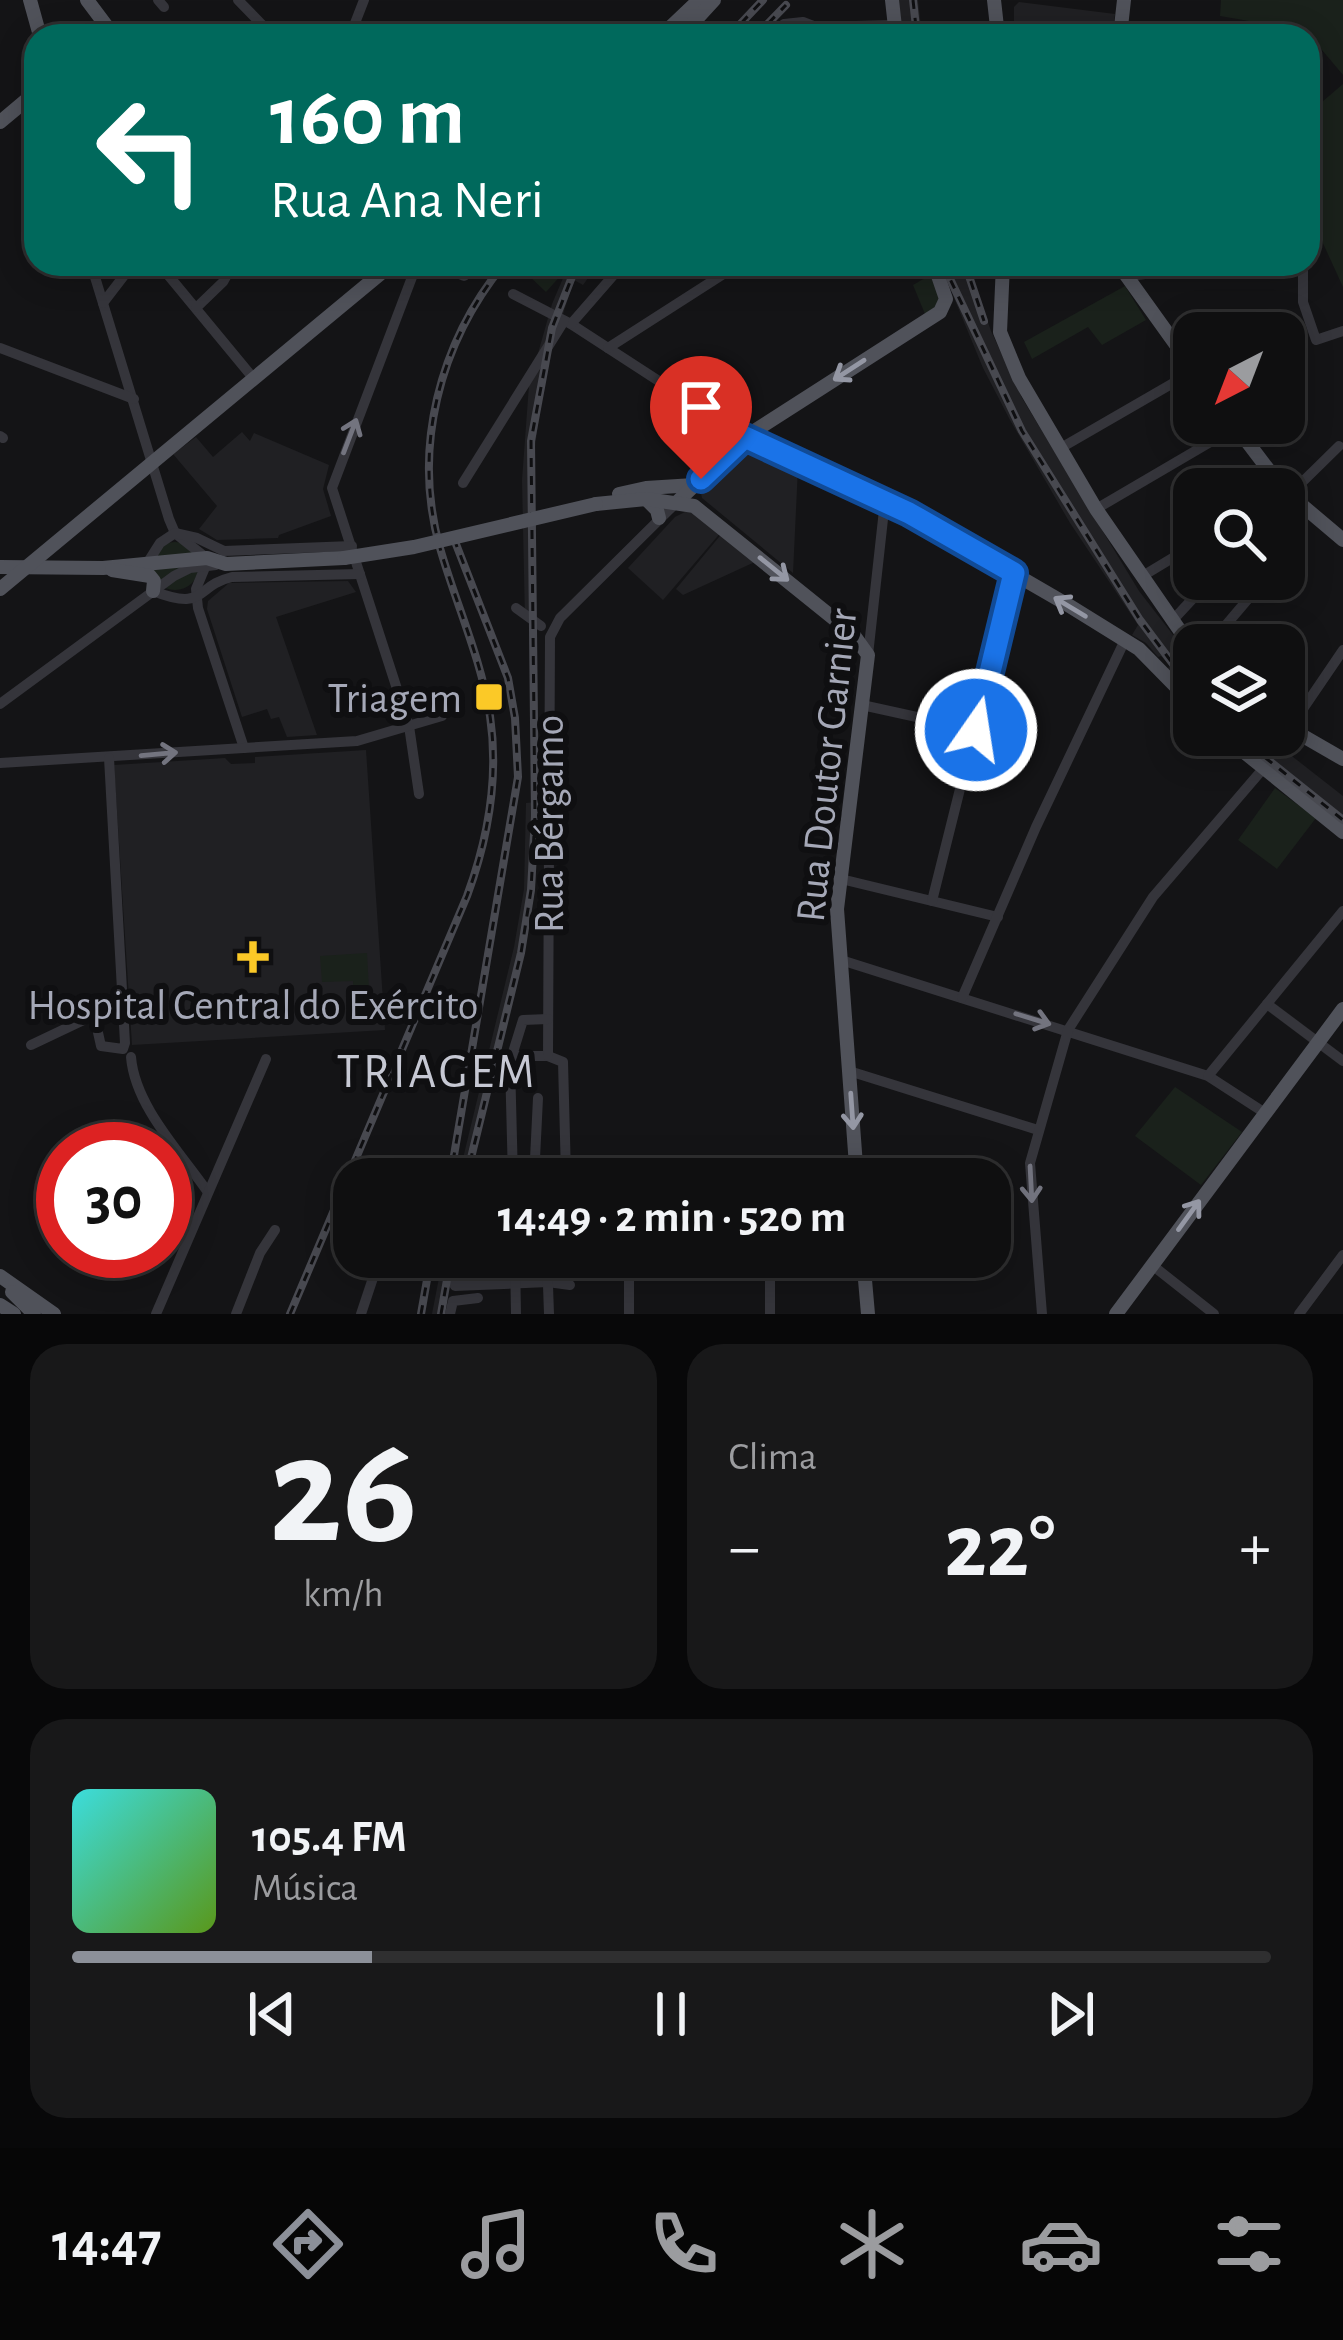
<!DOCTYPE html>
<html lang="pt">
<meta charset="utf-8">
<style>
body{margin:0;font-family:"Alegreya Sans",sans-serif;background:#181819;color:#f1f3f6;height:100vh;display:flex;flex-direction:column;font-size:45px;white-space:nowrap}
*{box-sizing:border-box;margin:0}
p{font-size:39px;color:#9b9c9f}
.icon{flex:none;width:66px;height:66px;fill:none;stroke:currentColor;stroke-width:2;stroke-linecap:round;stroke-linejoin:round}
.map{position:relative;height:1314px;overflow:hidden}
.panel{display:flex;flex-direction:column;gap:30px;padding:30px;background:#080809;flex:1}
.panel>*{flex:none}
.top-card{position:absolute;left:24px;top:24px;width:1296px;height:252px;border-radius:36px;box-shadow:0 6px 30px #0003,0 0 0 3px #2f2f30;background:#00695c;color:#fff;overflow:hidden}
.needle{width:78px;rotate:222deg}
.buttons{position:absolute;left:1173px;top:312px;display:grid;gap:24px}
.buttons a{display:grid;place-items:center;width:132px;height:132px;border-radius:24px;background:#0f0f10;box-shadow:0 6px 30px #0003,0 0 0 3px #2f2f30;font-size:60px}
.speed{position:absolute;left:36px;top:1122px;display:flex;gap:24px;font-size:60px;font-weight:700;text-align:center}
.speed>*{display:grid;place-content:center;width:156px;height:156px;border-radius:50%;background:#0f0f10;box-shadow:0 6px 30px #0003,0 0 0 3px #2f2f30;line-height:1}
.speed .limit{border:18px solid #d22;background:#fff;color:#111}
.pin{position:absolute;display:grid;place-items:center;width:102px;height:102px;color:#fff;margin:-123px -51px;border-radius:50% 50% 50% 0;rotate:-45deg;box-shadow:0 0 12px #0007}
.pin .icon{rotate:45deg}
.me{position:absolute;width:132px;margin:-66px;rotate:13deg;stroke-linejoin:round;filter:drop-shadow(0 0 9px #0008)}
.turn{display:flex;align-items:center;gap:42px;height:252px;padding:0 48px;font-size:54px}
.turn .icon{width:156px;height:156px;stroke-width:2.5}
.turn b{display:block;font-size:84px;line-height:102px}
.big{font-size:90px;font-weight:700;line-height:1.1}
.panel .widget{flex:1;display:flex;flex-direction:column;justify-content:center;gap:18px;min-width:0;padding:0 42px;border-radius:36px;background:#181819}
.panel .dial{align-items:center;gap:0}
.dial b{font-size:156px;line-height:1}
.song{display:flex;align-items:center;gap:36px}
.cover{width:144px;height:144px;border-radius:18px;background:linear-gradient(135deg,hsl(180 70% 55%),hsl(90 70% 35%))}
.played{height:12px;border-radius:6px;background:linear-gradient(90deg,#8c9099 25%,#2f2f30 25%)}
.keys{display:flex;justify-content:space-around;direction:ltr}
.heat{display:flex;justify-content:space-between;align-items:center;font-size:66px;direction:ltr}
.panel .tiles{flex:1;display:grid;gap:30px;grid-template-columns:1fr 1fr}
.widget:last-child{grid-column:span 2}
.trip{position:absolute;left:333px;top:1158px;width:678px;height:120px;border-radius:36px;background:#0f0f10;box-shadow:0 6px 30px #0003,0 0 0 3px #2f2f30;font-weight:700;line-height:120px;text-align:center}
.menu{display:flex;height:192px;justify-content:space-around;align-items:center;background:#060606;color:#9b9c9f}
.menu .icon{width:84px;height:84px}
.menu .selected{color:#8c9099}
.menu b{font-size:54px;color:#f1f3f6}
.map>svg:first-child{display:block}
</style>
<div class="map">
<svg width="1343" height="1314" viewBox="0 0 1343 1314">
<rect width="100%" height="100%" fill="#141416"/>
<g fill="#202023">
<polygon points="898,0 918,0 922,36 903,36"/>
<polygon points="1019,2 1115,14 1112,36 1014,36 1014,7"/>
<polygon points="569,264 598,264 583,285 574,280 546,367 533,461 534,620 525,620 522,480 529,385 552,304"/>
<polygon points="940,264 968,264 991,331 1022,398 1139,591 1194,662 1194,697 1167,669 1170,666 1161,656 1158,657 1146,643 1132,635 1138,625 1070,523 1010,420 983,368"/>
<polygon points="242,432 250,441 254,433 329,465 323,489 331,516 279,535 278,538 217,540 199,529 217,506 173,454 196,437 213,457"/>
<polygon points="754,444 798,467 793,573 702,498 701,493"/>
<polygon points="693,508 722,531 663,600 628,568 675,517"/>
<polygon points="724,531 757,561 683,595 676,589"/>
<polygon points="348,581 356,592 276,617 317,735 287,737 279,717 271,719 267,709 242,717 207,609 208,601 229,583"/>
<polygon points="1232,735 1265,735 1343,796 1343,825"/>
<polygon points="366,750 385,1030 132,1045 114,765 225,758 231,764 255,763 255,757"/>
<polygon points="537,802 535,889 524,952 485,1101 470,1179 458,1179 514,947 524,889 526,803"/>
<polygon points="443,1257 455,1257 444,1314 432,1314"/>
</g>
<g fill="#1a211b">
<polygon points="1221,0 1343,0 1343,75 1306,31 1220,16"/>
<polygon points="1343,84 1343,287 1316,228 1322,102"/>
<polygon points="534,264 571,264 546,292 526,273"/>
<polygon points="932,274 942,302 925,314 913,285"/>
<polygon points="1125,286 1146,320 1102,345 1088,327 1032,359 1024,342"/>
<circle cx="175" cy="566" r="24"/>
<polygon points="1275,788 1316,818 1277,869 1238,840"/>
<polygon points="367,953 370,1009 354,1009 353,981 322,982 320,956"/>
<polygon points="1175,1087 1242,1132 1201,1185 1135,1136"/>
</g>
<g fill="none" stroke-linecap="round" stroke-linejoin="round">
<g stroke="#35353b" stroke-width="10">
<polyline points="158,0 164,7"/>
<polyline points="238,0 273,36"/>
<polyline points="350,36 364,0"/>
<polyline points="767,36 784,24 803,22 816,27 895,25"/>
<polyline points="1308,77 1315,82 1308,106"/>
<polyline points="1308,195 1315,212 1308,241"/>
<polyline points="91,264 169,519 175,533 205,557"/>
<polyline points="159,264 254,379"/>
<polyline points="417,264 332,488 409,726 419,794"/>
<polyline points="435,264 464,276"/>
<polyline points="1303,264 1303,302 1316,340 1343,331"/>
<polyline points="1127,276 1235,264"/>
<polyline points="513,294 571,324 745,437"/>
<polyline points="103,303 133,264"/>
<polyline points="196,308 223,282 233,264"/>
<polyline points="571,324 618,270"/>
<polyline points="0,348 134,399"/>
<polyline points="608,348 739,264"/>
<polyline points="0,436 3,438"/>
<polyline points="1059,449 1194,371"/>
<polyline points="463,483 564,321"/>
<polyline points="1284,500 1339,446"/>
<polyline points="1096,509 1236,427"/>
<polyline points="148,562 160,543 175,533 197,538 224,551 352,546"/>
<polyline points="206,565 196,589 198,608 244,748"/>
<polyline points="1141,577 1194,545"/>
<path d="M153,591C207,612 194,586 232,577L360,574"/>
<polyline points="516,608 541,626"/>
<polyline points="1172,621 1211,579"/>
<polyline points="1209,645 1265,579"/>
<polyline points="868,655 885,501"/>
<polyline points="0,704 174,576 190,568 216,565"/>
<polyline points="862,705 976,730"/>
<polyline points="1290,728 1343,650"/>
<polyline points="0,763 357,741 442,716"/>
<polyline points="841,879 998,917"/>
<polyline points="932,901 1014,573"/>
<polyline points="841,960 1208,1076 1265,1113"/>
<polyline points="962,998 1036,827 1125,640"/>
<polyline points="1267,1004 1343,1061"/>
<polyline points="31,1045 90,1017 95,1019 101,1046 123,1049 125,1043 109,758"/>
<polyline points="511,1056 548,1056 563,1062 566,1175"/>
<polyline points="548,1056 550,637 560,618 676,503"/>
<path d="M131,1057C135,1106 180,1152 207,1191"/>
<polyline points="849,1071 1038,1130"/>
<polyline points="1208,1076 1343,911"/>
<polyline points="564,1177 577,1170 616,1179"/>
<polyline points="473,1179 479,1168 512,1159"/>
<polyline points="513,1179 510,1062 523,1020 548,1019"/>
<polyline points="534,1179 538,1098"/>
<polyline points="457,1257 452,1280 455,1286 548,1282 570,1285"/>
<polyline points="515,1257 516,1314"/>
<polyline points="547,1257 549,1314"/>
<polyline points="629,1257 629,1314"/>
<polyline points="1152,1265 1214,1314"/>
<polyline points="629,1268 770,1269"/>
<polyline points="156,1314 266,1059"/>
<polyline points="236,1314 260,1253 275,1230"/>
<polyline points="361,1314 380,1257"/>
<polyline points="450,1314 453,1301 478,1298"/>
<polyline points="770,1314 770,1257"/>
<polyline points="1042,1314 1030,1163 1068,1030 1153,897 1262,770"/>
<polyline points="1299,1314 1343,1255"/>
</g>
<g stroke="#50525a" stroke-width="14">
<polyline points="30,0 40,36"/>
<polyline points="87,0 114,36"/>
<polyline points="892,0 896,36"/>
<polyline points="994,0 998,36"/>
<polyline points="661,36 699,0"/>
<polyline points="681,36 714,0"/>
<polyline points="1120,36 1124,0"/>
<polyline points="0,122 30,97 36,82"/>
<polyline points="1003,264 1000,332 1019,378 1096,509 1194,651"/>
<polyline points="1118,264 1194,370"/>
<polyline points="1233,423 1283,489"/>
<polyline points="745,437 909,513 1068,605 1139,649 1194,705"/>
<polyline points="1284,490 1343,540"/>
<polyline points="619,494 646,488 694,485"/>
<polyline points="646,499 657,510 659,518"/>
<polyline points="676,503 745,437 940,312 946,299 934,264"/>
<polyline points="596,504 646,499 694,506 853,634 868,655 837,909 857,1179"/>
<polyline points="0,567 103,568 207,558 226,564 344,558"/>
<polyline points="112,570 150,576 154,581 153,591"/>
<polyline points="0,589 392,264"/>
<polyline points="1284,725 1343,759"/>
<polyline points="1223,735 1343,832"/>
<polyline points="863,1257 868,1314"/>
<polyline points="0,1276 54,1314"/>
<polyline points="12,1292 34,1314"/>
<polyline points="0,1305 14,1314"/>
<polyline points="1116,1314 1343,1009"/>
</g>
<g stroke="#484950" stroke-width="8">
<g id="rail">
<polyline points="913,0 917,36"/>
<polyline points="729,36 763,0"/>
<polyline points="756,36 786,5"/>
<polyline points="943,264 1022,431 1140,620 1194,692"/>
<polyline points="965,264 984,321"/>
<polyline points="1237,735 1343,820"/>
<polyline points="470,1162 521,953 531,890 535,816 531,441 552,328 577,264"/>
<polyline points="450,1179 518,777 515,718 508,678 454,539"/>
<path d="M290,1314L467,896C488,839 499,777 490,716C481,658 456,604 440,548C412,449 439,343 504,264"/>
<polyline points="421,1314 431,1257"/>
<polyline points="441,1314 451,1257"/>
</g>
</g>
<use href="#rail" stroke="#0f0f11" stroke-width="3" stroke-dasharray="9" stroke-linecap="butt"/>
<polyline stroke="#50525a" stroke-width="14" points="344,558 414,547 596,504"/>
</g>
<defs><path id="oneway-shaft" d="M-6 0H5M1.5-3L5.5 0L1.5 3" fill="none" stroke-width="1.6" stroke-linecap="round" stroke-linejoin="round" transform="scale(3)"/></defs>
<g stroke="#9497a4">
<use href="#oneway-shaft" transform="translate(849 370) rotate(147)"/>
<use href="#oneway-shaft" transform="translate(774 569) rotate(39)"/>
<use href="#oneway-shaft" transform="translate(1070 607) rotate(-149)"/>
<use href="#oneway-shaft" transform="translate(852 1111) rotate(86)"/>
<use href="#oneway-shaft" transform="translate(1189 1215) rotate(-54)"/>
</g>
<g stroke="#73747f">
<use href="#oneway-shaft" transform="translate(350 436) rotate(-69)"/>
<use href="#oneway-shaft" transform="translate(159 754) rotate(-5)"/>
<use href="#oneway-shaft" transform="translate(1033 1019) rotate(17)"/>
<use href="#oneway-shaft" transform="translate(1031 1184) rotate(87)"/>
</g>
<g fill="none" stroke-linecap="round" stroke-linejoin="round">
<g stroke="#114b97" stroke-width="30">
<polyline id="route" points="701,479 745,437 909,513 1014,573 976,730"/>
</g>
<use href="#route" stroke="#1a73e8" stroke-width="21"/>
</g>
<g fill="#fbc927" stroke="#0f0f11" stroke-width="4.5">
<rect x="474" y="682" width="30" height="30" rx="6"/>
<path d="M247 939h12v12h12v12h-12v12h-12v-12h-12v-12h12z"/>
</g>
<g text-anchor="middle" stroke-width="12" stroke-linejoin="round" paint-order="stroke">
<g font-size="42" fill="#a5a8b7" stroke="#0f0f11" text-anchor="end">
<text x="462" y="712">Triagem</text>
<text x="253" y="1019" text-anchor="middle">Hospital Central do Exército</text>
</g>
<g font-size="42" fill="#a5a8b7" stroke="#0f0f11">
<text transform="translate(825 765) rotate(-84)" y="15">Rua Doutor Garnier</text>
<text transform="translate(548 824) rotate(-90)" y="15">Rua Bérgamo</text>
</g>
<g font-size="48" letter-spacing="3" fill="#c6c8d3" stroke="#0f0f11">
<text x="437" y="1087">TRIAGEM</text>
</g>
</g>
</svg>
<div class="buttons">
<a><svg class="needle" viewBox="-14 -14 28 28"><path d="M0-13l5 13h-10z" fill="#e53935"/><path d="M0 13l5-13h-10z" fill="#9b9c9f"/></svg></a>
<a><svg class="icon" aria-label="search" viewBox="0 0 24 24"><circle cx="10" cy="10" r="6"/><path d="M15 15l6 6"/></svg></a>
<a><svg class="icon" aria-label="layers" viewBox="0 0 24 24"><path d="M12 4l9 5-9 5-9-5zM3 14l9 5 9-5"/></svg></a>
</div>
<div class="speed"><div class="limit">30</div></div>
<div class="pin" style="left:701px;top:479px;background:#d93025"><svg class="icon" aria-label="arrive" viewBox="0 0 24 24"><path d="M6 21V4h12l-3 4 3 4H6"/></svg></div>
<svg class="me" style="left:976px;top:730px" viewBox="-20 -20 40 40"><circle r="17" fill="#1a73e8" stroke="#fff" stroke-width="3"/><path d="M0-11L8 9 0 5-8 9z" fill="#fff"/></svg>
<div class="trip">14:49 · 2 min · 520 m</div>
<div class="top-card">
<div class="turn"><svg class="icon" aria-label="left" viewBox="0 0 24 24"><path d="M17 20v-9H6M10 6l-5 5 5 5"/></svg><div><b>160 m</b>Rua Ana Neri</div></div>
</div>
</div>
<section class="panel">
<div class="tiles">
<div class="widget dial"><b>26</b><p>km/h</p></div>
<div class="widget"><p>Clima</p>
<div class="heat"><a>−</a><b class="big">22°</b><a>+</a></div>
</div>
<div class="widget">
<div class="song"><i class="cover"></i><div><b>105.4 FM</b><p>Música</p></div></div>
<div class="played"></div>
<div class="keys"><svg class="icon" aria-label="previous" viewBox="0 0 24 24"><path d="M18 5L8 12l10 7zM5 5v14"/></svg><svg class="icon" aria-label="pause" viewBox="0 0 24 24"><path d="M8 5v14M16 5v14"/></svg><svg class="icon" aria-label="next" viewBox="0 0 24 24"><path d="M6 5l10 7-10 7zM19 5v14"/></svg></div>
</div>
</div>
</section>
<nav class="menu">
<b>14:47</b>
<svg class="icon selected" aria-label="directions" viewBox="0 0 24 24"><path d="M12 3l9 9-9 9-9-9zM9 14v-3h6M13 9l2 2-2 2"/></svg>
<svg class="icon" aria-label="music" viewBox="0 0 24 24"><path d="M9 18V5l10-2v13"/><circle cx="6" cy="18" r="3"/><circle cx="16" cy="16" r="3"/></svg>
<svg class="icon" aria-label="phone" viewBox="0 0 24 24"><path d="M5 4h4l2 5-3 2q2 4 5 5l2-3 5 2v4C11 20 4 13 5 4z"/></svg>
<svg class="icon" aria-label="climate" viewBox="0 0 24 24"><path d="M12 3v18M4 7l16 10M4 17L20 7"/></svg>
<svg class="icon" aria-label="car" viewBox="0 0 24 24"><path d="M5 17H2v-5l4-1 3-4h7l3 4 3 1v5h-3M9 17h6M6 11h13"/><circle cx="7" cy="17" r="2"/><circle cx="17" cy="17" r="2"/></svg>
<svg class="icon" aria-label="filters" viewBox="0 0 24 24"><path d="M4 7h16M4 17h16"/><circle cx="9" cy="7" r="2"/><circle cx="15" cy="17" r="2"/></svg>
</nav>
